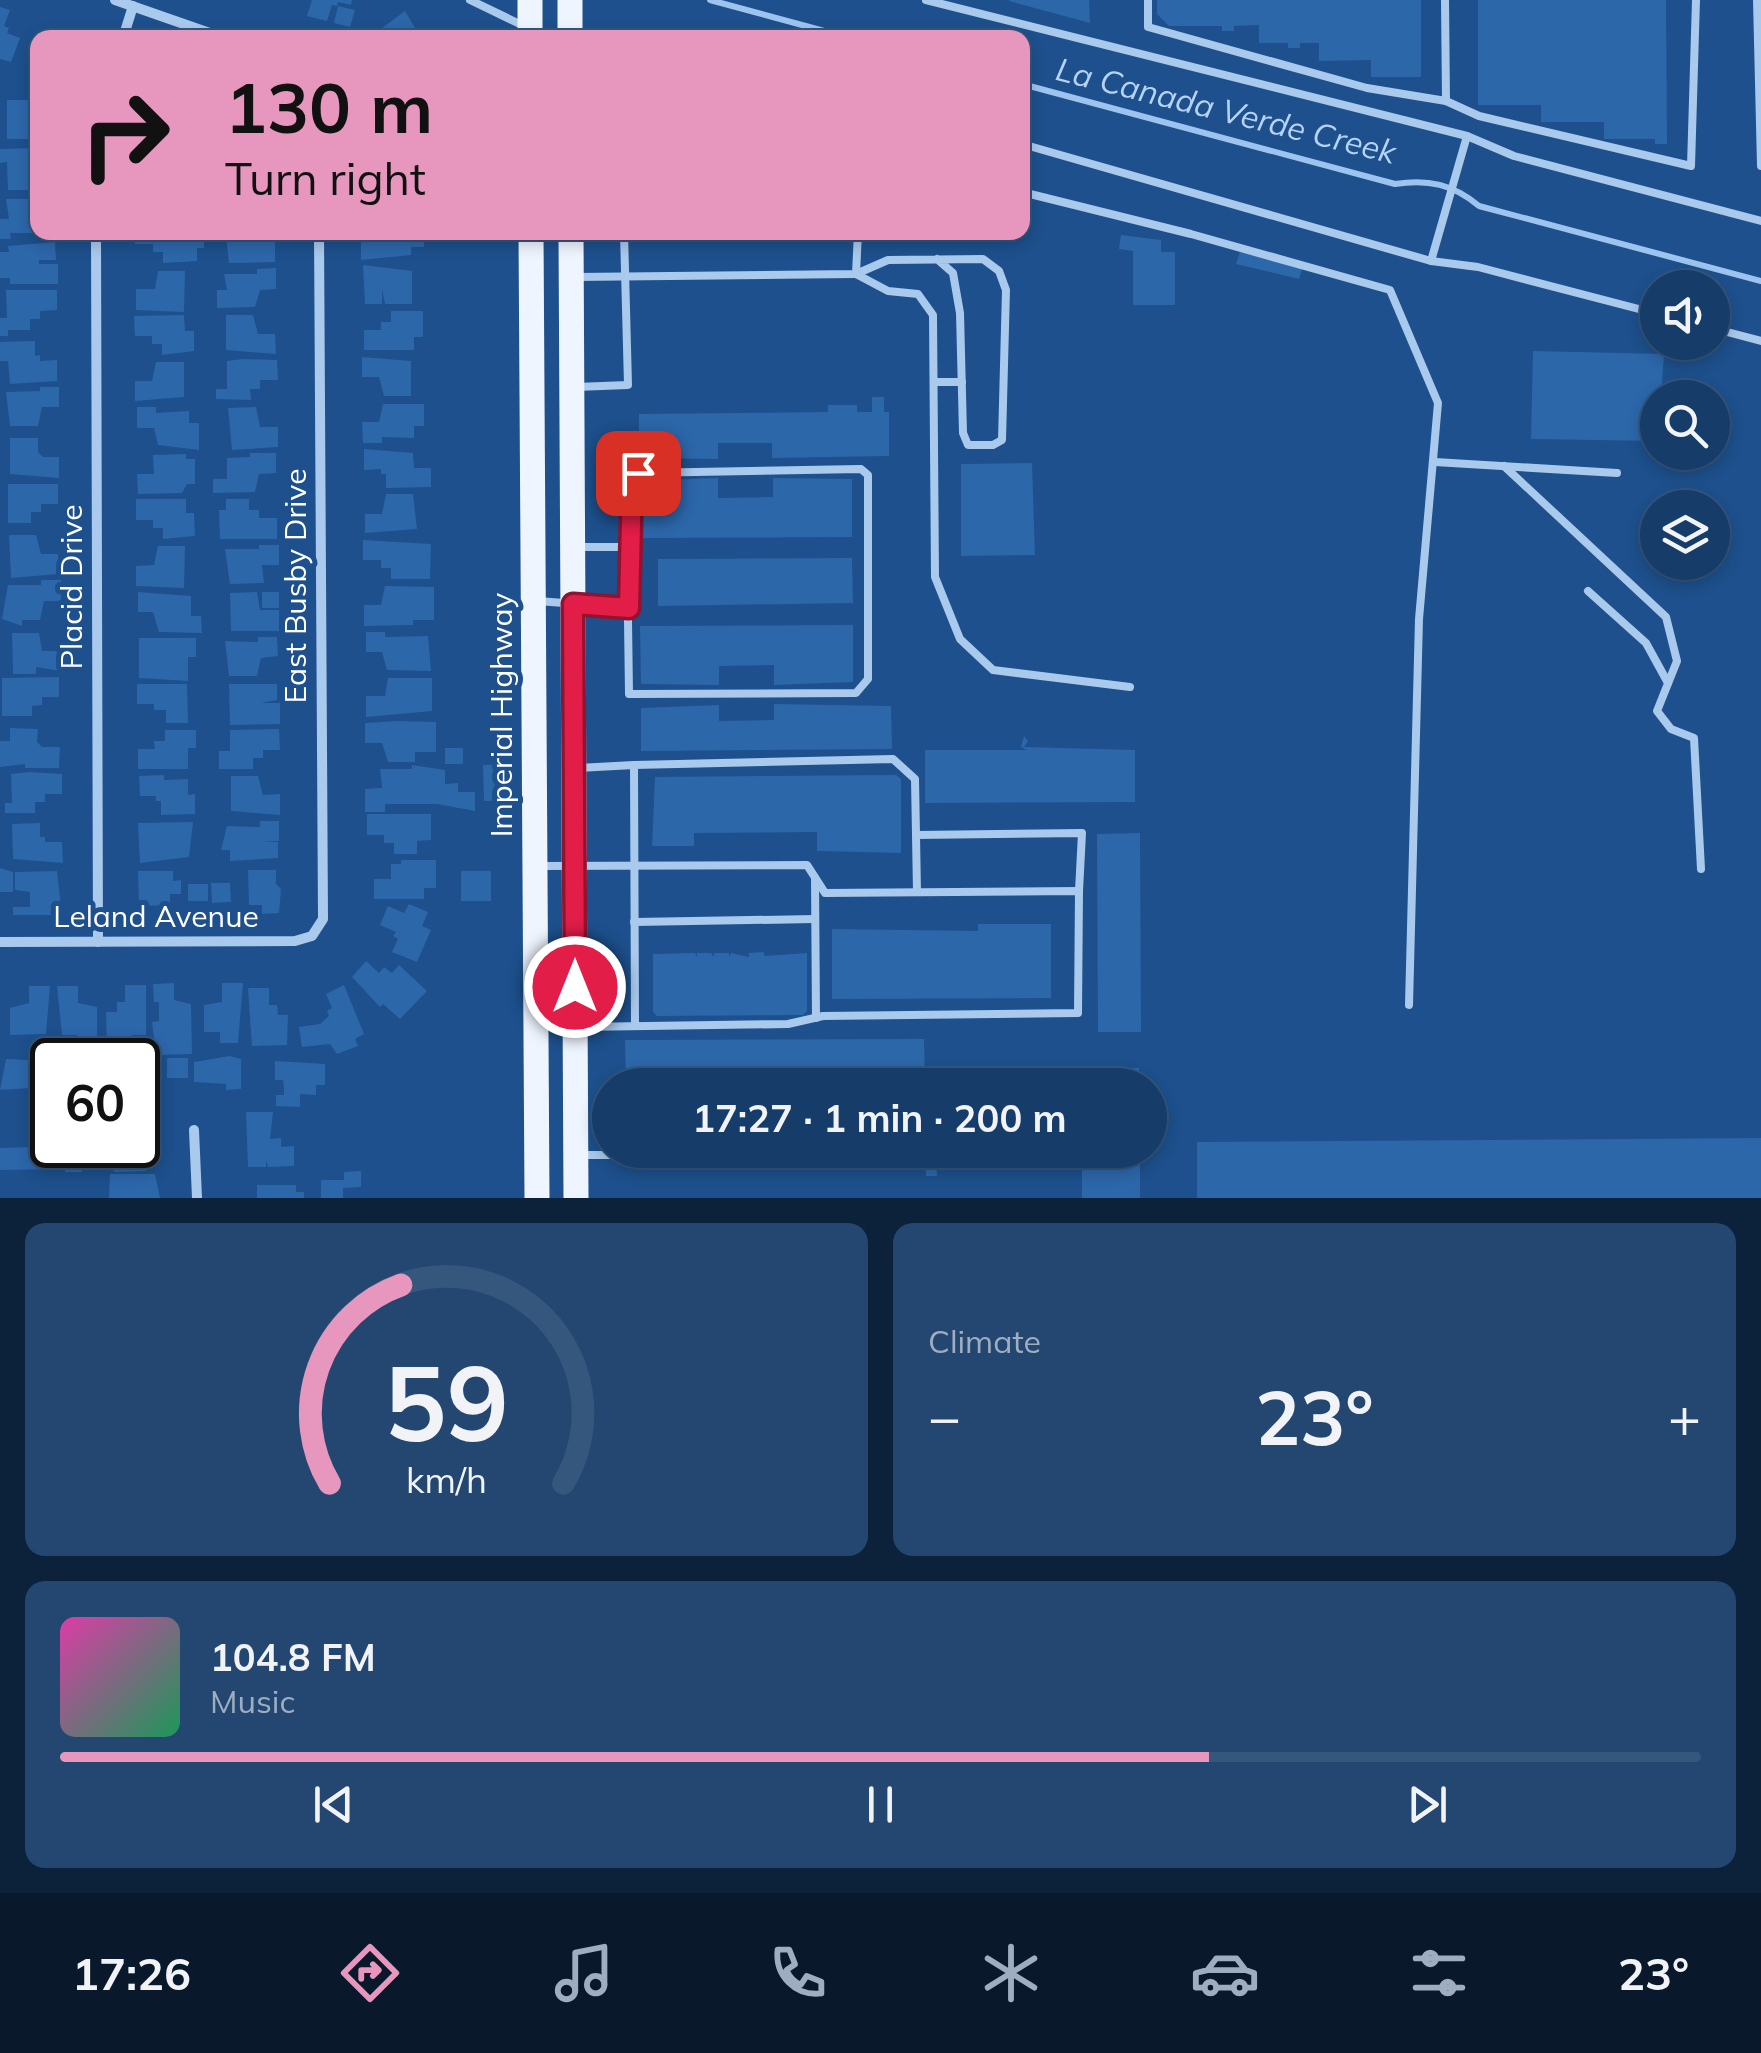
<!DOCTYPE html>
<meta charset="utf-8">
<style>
body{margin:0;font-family:Mulish,sans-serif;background:#234771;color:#f1f3f6;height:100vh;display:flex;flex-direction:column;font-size:38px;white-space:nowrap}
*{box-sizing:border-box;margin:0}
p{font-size:32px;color:#9eadc0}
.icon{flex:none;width:55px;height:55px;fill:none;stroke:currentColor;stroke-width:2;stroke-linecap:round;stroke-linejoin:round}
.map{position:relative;height:1198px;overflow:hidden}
.sheet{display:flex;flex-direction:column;gap:25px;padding:25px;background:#0c213a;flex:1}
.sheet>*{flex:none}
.guide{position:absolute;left:30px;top:30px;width:1000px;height:210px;border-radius:20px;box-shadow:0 5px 15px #0003,0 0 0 2px #35567d;background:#e797bd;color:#111;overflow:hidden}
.controls{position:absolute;left:1640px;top:270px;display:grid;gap:20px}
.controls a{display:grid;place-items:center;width:90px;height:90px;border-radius:50%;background:#163c69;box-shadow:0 5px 15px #0003,0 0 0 2px #35567d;font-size:50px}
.speed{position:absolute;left:30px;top:1038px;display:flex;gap:20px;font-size:50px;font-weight:700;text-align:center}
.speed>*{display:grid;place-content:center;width:130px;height:130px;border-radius:50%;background:#163c69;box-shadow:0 5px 15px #0003,0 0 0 2px #35567d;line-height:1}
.speed .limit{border:5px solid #111;border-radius:15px;background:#fff;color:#111}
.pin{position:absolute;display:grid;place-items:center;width:85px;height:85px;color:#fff;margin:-42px;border-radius:20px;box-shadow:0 5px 15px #0006}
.me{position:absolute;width:110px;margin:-55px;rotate:0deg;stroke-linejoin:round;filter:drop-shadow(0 0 8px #0008)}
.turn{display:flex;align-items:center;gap:35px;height:210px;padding:0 30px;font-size:45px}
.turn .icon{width:130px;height:130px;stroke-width:2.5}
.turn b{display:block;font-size:70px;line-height:85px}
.big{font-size:75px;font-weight:700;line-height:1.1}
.sheet .tile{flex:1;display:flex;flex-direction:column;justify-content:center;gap:15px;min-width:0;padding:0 35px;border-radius:20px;background:#234771}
.sheet .dial{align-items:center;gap:0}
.dial svg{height:260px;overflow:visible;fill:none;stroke:#35567d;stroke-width:7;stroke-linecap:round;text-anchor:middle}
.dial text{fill:#f1f3f6;stroke:none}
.song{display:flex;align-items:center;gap:30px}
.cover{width:120px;height:120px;border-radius:15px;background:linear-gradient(135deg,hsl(320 70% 55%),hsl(150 70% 35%))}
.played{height:10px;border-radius:5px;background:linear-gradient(90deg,#e797bd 70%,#35567d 70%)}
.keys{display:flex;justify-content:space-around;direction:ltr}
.heat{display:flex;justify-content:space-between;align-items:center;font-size:55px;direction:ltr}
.sheet .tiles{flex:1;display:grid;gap:25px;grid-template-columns:1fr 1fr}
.tile:last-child{grid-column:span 2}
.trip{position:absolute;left:592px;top:1068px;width:575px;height:100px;border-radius:50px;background:#163c69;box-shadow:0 5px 15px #0003,0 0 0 2px #35567d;font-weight:700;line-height:100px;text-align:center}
.menu{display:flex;height:160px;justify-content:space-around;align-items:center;background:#09182a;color:#9eadc0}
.menu .icon{width:70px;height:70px}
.menu .active{color:#e797bd}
.menu b{font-size:45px;color:#f1f3f6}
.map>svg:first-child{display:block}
</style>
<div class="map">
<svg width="1761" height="1198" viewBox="0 0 1761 1198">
<rect width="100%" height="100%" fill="#1d508c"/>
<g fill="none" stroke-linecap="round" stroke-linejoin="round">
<g stroke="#9cc4ee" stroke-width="6">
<polyline points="710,0 850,38"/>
<path d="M1022,84L1395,184C1428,179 1453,184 1479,206L1761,281"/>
</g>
</g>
<g fill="#2c67aa">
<polygon points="312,0 352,0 351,5 338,2 337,6 332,5 327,21 307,16"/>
<polygon points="1009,0 1089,0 1090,23 1009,1"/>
<polygon points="1157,0 1421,0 1421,77 1371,77 1371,60 1319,61 1319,43 1300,43 1300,48 1288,48 1288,43 1259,43 1259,25 1234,26 1234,31 1222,31 1222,26 1169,26 1157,14"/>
<polygon points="1478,0 1666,0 1667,144 1655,144 1655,139 1604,139 1604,122 1541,122 1541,105 1478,105"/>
<polygon points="338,6 355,10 350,27 334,23"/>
<polygon points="0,7 10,10 4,26 9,28 7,33 20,38 11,62 0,59"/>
<polygon points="405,11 421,38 363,38 376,27 378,31"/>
<polygon points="7,100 38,100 38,128 30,128 30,139 7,139"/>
<polygon points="34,148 37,190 8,190 7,162 0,163 0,149"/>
<polygon points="6,199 38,199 37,233 10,233 11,239 0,239 0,219 9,219"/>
<polygon points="135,232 204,232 204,248 197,248 197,261 163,263 163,252 153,252 153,244 135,244"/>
<polygon points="218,232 253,232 258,242 275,242 275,262 229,263 226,237 218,238"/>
<polygon points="424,232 424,247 411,247 411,255 361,260 361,240 378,239 383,232"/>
<polygon points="1121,235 1161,240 1161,252 1175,252 1175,305 1133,305 1133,251 1119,249"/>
<polygon points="55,242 56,260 39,260 39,264 58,264 58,284 10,284 10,278 0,278 0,252 9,252 8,246"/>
<polygon points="1240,252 1290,263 1302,269 1299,279 1236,264"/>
<polygon points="363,265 412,271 412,304 385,304 382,289 382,304 365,304"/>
<polygon points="276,268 276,289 260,290 255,307 217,308 217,290 227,290 224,274 257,274 257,269"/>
<polygon points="158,271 185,271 184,312 136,310 136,289 155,289"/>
<polygon points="6,290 57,290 57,310 40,311 40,319 30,319 30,330 8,330 8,336 0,336 0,318 7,318"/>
<polygon points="391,311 423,311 423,337 414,337 414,350 364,350 364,330 381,330 381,322 391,322"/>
<polygon points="184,315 185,331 194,331 194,351 162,355 162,344 152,344 152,336 135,336 134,316"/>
<polygon points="226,315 253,315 258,334 275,334 276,354 226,350"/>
<polygon points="35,341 35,356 40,355 40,361 57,360 57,381 10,384 8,361 0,361 0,342"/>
<polygon points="1533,351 1664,354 1658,441 1531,439"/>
<polygon points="362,357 411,361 411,396 384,396 379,377 362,377"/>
<polygon points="243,359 277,360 278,380 260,380 260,389 250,389 251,400 216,399 216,389 227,389 227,361"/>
<polygon points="156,362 184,362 184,397 135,401 135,381 152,381"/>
<polygon points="40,387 59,387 59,407 42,407 38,426 10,426 6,392 40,391"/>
<polygon points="872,397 884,397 884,412 889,412 889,456 772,458 772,443 718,443 718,459 639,458 639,414 828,412 828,405 857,405 857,412 872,412"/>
<polygon points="383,404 424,404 424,426 414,426 414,438 382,437 382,443 363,443 362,422 379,422"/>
<polygon points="137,407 156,407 156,413 189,411 189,423 199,423 199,450 158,445 154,428 137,428"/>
<polygon points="256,407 260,427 278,427 278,447 232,450 228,408"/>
<polygon points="10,438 38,438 38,452 43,457 59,457 59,478 10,474"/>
<polygon points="364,449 413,453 414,468 431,468 431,487 386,488 386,474 381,474 381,469 364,470"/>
<polygon points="250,453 276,453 276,473 259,474 255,492 213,493 213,479 227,479 227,458 250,457"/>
<polygon points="186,454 186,459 195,459 195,484 187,484 182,493 138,494 137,474 154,474 153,455"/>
<polygon points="1032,463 1035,555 961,556 961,464"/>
<polygon points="718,478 718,498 773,497 773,478 852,479 852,537 639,538 639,481"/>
<polygon points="8,484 58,484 58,504 41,504 41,512 31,512 31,523 8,523"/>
<polygon points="386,494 413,494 417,529 365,533 365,514 382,514"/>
<polygon points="136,499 186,499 186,513 194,513 195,536 163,539 163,528 153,528 153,520 136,520"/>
<polygon points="226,499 249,499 249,510 259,510 259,518 277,518 277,539 220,539 219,510 226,510"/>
<polygon points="9,535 36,535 41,554 58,554 58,574 11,578"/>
<polygon points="363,540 431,544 430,579 391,579 391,568 381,568 381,560 363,560"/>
<polygon points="259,545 279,545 279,565 262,565 264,583 230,584 225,549 259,549"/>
<polygon points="158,546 185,546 184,588 136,586 136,566 154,565"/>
<polygon points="852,558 853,603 658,606 658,559"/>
<polygon points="41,580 61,580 61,601 44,601 40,620 22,620 22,626 2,619 8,585 41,585"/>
<polygon points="385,586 434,587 434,620 413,620 413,625 364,626 364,605 381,605"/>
<polygon points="138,592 191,596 191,616 201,616 202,633 159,632 153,612 138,612"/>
<polygon points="257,592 260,610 279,610 279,631 231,631 230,593"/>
<rect x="262" y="592" width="17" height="16"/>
<polygon points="853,625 853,682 774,685 774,665 719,666 719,685 641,684 640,626"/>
<polygon points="366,632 385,632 385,637 428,636 431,671 387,670 382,652 366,652"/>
<polygon points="12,633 39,633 42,651 61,651 61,671 36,667 36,674 13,674"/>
<polygon points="258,637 277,637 278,656 261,658 257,676 229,676 225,641 258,642"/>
<polygon points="139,638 196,638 196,657 188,657 188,681 139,678"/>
<polygon points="59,677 59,697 42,697 42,705 32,706 32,716 2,716 2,678"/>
<polygon points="388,678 432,678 432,711 366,717 366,696 385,696"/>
<polygon points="137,684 187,684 188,723 166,723 166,710 154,710 154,704 137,704"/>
<polygon points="229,684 277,684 277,700 261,703 280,703 280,724 230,725"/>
<polygon points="774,704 891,706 892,749 641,751 641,708 719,705 719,721 774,720"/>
<polygon points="398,721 436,722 436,752 415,752 415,762 388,762 382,743 365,743 365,723"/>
<polygon points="10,728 38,729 37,742 42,747 60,747 59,768 25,768 25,764 0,767 0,741 10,741"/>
<polygon points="279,729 280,750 263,750 263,758 253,758 253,769 219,769 219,751 230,751 230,730"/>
<polygon points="165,730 196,730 196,748 188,748 188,769 138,769 138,749 155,749 154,741 165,741"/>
<polygon points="1024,736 1028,741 1024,747 1135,750 1135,802 925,803 925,750 1027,750 1021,747"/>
<rect x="445" y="748" width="18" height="16"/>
<polygon points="510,764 511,811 495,811 495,801 484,801 483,765"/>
<polygon points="412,765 445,770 445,784 458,783 458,792 475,792 475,811 437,804 385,804 385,812 365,812 365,789 382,788 380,769 412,769"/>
<polygon points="29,772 62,774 62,794 45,794 45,802 35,802 35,813 5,813 5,803 12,803 11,774"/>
<polygon points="164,775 164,780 188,779 188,795 195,794 195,814 161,815 161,801 156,801 156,796 140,796 139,776"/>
<polygon points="896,775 901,779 901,853 817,851 817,832 694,833 694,846 652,846 655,777"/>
<polygon points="231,776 258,776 263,795 280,794 280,815 231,811"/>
<polygon points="367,814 431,814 431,840 417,841 417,854 394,854 394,843 384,843 384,835 367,835"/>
<polygon points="260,821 279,821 279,841 263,841 278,842 278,858 230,861 230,850 221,850 227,826 260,827"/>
<polygon points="193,822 189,857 140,863 138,823"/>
<polygon points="40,823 40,837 45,837 45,842 62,842 63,863 13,859 12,824"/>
<polygon points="1140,833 1141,1032 1098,1032 1097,834"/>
<polygon points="401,860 436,860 436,888 424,888 424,899 374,899 374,879 391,879 391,864 401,864"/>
<polygon points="0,868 13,872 13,892 0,892"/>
<polygon points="248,870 276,870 276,884 281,889 279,913 262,914 262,905 249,905"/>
<polygon points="57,871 62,915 13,915 13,907 30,907 30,892 15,890 15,872"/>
<polygon points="138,871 173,871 173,881 181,880 181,894 170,894 170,905 139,906"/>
<rect x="461" y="871" width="30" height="30"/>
<polygon points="211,883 230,883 231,902 212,903"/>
<rect x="188" y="884" width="20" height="17"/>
<polygon points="409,904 428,912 422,926 431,930 417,962 392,952 398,939 393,936 396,932 380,925 388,906 404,913"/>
<polygon points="978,924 1051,924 1051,998 832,999 832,929 978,931"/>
<polygon points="764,952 764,956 807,953 807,1011 803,1015 657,1016 653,1012 653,954 695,953 697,957 697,953 711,953 714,957 714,953 729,953 729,957 731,953 749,957 749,953"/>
<polygon points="366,961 379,973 384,967 392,973 399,965 427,991 400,1019 383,1004 380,1007 352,977"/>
<polygon points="174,983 174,1000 191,1004 192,1054 156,1055 152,1022 159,1021 159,1002 154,1002 153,984"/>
<polygon points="222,983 243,983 238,1043 220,1043 220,1032 204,1032 204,1005 222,1002"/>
<polygon points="125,985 146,985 146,1035 132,1035 132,1050 107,1051 106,1012 117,1012 117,1002 125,1002"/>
<polygon points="344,985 364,1034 355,1039 358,1046 337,1054 330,1044 302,1047 299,1027 320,1024 329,1016 327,1011 332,1008 326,994"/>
<polygon points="29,986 50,986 46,1034 10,1035 10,1008 29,1003"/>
<polygon points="57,986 78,986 78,1003 97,1007 97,1045 77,1045 77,1035 62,1035"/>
<polygon points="248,988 269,988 269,1005 277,1005 278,1015 288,1015 287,1045 252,1046"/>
<polygon points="924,1039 925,1085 626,1085 625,1040"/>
<polygon points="230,1056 241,1059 241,1089 226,1090 226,1084 194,1082 194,1062"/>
<rect x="167" y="1058" width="21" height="20"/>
<polygon points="6,1059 52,1061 46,1087 0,1090"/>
<rect x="138" y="1061" width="14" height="29"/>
<polygon points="275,1061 325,1064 325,1085 316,1085 316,1095 300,1094 300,1107 276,1106 276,1095 284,1095 284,1087 283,1080 275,1080"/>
<polygon points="1139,1068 1139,1085 1082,1085 1082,1069"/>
<polygon points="246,1112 273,1112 270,1139 281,1138 281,1147 294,1146 294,1166 268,1167 266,1160 266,1167 248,1167"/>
<polygon points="52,1135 52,1145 59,1145 60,1169 0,1170 0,1148 34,1147 34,1136"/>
<polygon points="138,1135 146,1135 146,1171 114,1172 112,1145 138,1145"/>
<polygon points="1761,1138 1761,1198 1197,1198 1197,1142"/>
<polygon points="65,1146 78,1146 82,1172 65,1172"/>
<polygon points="926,1150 936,1150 937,1176 926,1176"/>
<rect x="1082" y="1150" width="58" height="48"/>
<polygon points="361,1171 361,1187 343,1188 343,1198 321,1198 321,1180 344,1180 344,1172"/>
<polygon points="110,1174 155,1174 160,1198 109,1198"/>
<polygon points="257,1185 296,1185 296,1192 304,1192 304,1198 257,1198"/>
</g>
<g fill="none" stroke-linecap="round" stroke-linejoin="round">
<g stroke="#a9c9ed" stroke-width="8">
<polyline points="470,0 526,27"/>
<polyline points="926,0 1467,136 1514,156 1761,221"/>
<polyline points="1148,0 1148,27 1367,88 1446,101 1445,0"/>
<polyline points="1757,0 1761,166"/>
<polyline points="1446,101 1479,116 1691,166 1696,0"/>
<polyline points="1022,144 1431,261 1478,267 1658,314"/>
<polyline points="1022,192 1191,234 1390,290 1438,403 1419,619 1409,1005"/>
<polyline points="1431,261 1467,136"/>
<polyline points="856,274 888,291 918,294 933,315 935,577 960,639 993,670 1130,687"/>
<polyline points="856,274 888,260 983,259 999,271 1006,290 1002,440 993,445 968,445 963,433 960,313 953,273 937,259"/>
<polyline points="576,277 856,274 858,232"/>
<polyline points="1712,328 1761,341"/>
<polyline points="934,382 962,382"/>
<polyline points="576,387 628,385 624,232"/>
<polyline points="1435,462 1617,473"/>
<polyline points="1504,466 1666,617 1677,661 1657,711 1671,729 1694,738 1701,869"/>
<polygon points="861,469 868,475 868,679 856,693 629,694 627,547 632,480 639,473"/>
<polyline points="576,547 627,547"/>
<polyline points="1588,591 1646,643 1668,683"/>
<polyline points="538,601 629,608"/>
<polyline points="578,768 634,765"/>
<polyline points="916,835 1082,833 1079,891"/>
<polyline points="540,866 807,865 825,893 1079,891 1078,1013 823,1016 788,1024 580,1027"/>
<polyline points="815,878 816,1018"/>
<polyline points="634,922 815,919"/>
<polyline points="635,1026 634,765 893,759 915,779 917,892"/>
<polyline points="581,1155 877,1155"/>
</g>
<g stroke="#a9c9ed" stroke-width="10">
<polyline points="115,0 224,38"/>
<polyline points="123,38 133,6"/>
<polyline points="96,232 98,942"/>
<polyline points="0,942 295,941 312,936 323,919 319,232"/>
<polyline points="194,1130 197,1198"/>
</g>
<g stroke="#eff5ff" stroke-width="25">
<polyline points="530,0 530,38"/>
<polyline points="570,0 570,38"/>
<polyline points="531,232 537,1198"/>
<polyline points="571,232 576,1198"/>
</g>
</g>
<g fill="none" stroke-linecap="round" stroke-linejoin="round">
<g stroke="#92132f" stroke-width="25">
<polyline id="route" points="575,987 573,604 629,608 632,480 638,473"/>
</g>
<use href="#route" stroke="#e11d48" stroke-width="18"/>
</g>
<g text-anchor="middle" stroke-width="10" stroke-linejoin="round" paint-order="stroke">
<g font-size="30" fill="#fff" stroke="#1d508c">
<text transform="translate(296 586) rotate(-90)" y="10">East Busby Drive</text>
<text transform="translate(72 587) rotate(-90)" y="10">Placid Drive</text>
<text transform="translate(502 715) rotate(-90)" y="10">Imperial Highway</text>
<text x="156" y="927">Leland Avenue</text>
</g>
<g font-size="32" font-style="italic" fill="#b5d3f4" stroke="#1d508c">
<text transform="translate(1226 111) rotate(14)" y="11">La Canada Verde Creek</text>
</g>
</g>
</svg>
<div class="controls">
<a><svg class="icon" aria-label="sound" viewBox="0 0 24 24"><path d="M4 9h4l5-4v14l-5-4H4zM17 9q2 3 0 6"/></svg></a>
<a><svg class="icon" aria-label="search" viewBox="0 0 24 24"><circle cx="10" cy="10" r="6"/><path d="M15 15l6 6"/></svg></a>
<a><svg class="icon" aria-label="layers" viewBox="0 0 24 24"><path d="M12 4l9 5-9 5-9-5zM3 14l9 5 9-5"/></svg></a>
</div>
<div class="speed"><div class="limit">60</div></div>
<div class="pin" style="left:638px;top:473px;background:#d93025"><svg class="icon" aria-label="arrive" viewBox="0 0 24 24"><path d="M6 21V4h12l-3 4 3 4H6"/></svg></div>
<svg class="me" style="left:575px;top:987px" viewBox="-20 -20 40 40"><circle r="17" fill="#e11d48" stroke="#fff" stroke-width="3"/><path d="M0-11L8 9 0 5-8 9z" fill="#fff"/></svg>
<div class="trip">17:27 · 1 min · 200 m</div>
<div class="guide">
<div class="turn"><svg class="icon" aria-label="right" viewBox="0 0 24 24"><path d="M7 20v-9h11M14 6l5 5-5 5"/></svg><div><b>130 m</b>Turn right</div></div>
</div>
</div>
<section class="sheet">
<div class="tiles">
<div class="tile dial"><svg viewBox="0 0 100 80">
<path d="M14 69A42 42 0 1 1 86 69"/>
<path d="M14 69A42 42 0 0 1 36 8" stroke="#e797bd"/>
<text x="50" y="56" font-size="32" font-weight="700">59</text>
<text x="50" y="72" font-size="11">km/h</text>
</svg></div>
<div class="tile"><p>Climate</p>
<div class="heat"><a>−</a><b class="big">23°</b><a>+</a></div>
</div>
<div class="tile">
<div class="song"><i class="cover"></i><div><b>104.8 FM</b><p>Music</p></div></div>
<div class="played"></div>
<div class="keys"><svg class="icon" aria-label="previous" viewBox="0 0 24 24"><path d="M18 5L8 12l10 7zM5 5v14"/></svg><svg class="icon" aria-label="pause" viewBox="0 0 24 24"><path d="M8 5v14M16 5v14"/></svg><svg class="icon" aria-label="next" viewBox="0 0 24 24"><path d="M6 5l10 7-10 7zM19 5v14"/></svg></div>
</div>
</div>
</section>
<nav class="menu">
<b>17:26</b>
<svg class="icon active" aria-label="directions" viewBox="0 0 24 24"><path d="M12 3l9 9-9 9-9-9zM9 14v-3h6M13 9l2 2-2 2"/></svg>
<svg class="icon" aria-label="music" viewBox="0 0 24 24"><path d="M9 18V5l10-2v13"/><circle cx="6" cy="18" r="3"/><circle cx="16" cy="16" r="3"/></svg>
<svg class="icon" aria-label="phone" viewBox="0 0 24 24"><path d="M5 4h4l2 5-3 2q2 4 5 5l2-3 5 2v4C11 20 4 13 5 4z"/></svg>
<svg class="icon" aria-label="climate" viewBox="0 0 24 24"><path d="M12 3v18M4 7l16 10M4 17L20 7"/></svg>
<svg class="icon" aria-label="car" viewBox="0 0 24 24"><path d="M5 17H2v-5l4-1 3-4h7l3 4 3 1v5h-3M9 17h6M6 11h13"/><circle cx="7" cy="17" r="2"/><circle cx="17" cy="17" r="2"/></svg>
<svg class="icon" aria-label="filters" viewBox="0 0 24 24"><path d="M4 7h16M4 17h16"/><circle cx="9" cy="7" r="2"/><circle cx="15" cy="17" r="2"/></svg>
<b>23°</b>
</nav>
